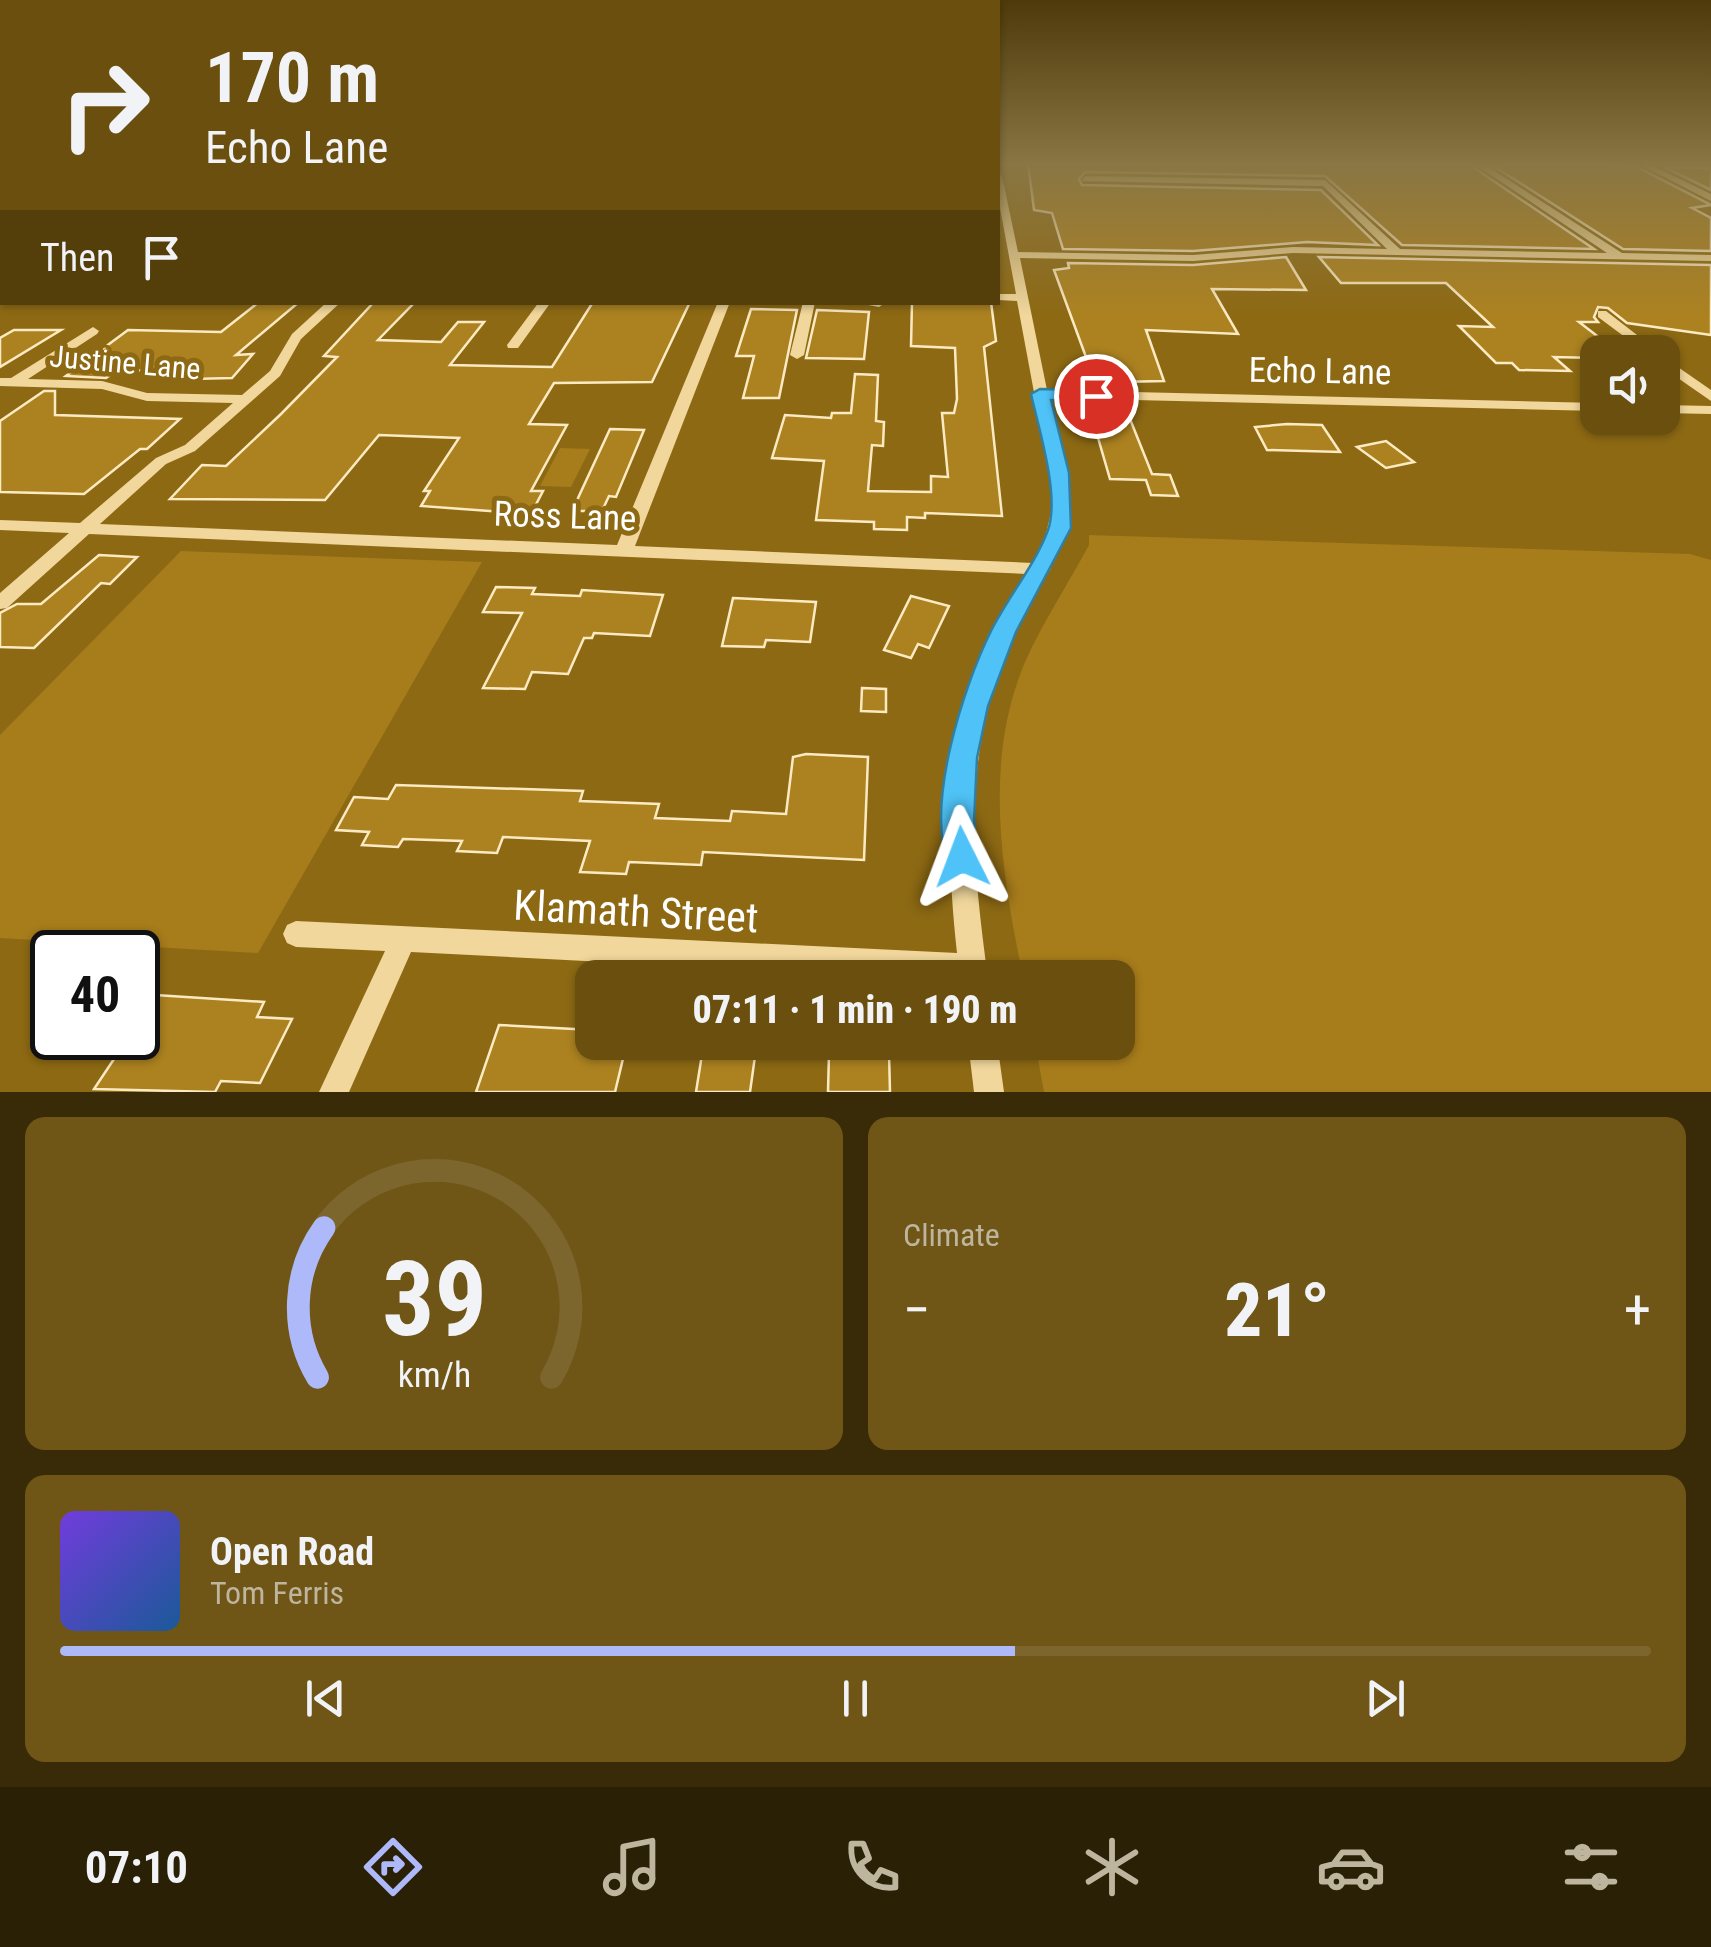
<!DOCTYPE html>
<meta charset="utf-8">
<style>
body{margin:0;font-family:"Roboto Condensed",sans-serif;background:#6f5617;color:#f1f3f6;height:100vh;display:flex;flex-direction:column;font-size:38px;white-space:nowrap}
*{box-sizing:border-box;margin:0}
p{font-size:32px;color:#beb59e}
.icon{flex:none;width:55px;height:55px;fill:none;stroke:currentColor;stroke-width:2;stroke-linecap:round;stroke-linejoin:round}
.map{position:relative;height:1092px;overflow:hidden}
.drawer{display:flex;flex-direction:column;gap:25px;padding:25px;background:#3a2b08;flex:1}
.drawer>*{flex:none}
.hud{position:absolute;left:0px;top:0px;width:1000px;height:305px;box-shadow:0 2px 8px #0004;background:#6a4f0e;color:#f1f3f6;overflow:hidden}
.controls{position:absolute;left:1580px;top:335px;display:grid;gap:20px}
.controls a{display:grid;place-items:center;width:100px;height:100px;border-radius:20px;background:#6a4f0e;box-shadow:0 2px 8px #0004;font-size:50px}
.speed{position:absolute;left:30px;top:930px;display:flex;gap:20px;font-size:50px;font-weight:700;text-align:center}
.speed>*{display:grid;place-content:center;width:130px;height:130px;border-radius:50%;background:#6a4f0e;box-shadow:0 2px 8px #0004;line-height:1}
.speed .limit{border:5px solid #111;border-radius:15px;background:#fff;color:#111}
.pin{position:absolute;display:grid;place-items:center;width:85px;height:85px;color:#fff;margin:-42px;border:5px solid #fff;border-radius:50%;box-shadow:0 2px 10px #0007}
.me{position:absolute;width:110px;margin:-55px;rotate:357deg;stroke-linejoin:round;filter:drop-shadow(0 0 8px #0008)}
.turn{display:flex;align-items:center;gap:35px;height:210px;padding:0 40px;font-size:45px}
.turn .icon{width:130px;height:130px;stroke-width:2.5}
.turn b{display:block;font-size:70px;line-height:85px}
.then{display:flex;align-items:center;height:95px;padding:0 40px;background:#0003;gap:20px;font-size:38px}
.big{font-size:75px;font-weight:800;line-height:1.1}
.drawer .tile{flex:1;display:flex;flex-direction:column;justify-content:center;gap:15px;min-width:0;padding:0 35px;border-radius:20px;background:#6f5617}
.drawer .dial{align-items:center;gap:0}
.dial svg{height:260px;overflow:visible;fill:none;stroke:#7d662e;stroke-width:7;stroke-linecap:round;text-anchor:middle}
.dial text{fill:#f1f3f6;stroke:none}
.song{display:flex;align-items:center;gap:30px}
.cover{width:120px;height:120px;border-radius:15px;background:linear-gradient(135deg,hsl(260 70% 55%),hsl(210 70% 35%))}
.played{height:10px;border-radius:5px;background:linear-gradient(90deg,#aeb9fa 60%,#7d662e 60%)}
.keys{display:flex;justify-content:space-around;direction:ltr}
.heat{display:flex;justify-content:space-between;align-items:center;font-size:55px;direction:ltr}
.drawer .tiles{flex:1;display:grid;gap:25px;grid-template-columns:1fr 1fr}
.tile:last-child{grid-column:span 2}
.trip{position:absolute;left:575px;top:960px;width:560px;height:100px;border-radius:20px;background:#6a4f0e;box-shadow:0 2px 8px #0004;font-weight:800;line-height:100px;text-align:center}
.menu{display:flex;height:160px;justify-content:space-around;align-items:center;background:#2a2006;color:#beb59e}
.menu .icon{width:70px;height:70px}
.menu .current{color:#aeb9fa}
.menu b{font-size:45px;color:#f1f3f6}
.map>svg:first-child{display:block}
</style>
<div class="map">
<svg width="1711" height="1092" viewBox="0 0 1711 1092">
<rect width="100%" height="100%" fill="#8d6913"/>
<g fill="#a77c1b">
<polygon points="560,448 590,449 571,487 540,486"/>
<path d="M1089,535L1690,554L1711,560V1092H1044L1035,1043L1118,1042V978L1023,977C1001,869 980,749 1033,645C1050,612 1071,578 1089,545Z"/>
<polygon points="181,551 482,562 258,953 0,938 0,735"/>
</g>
<g fill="#ac8220" stroke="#fceac3" stroke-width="2.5">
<polygon points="1028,163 1470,165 1594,249 1402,245 1325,176 1085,172 1079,179 1082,185 1321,190 1378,245 1307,242 1193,251 1063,249 1052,213 1034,210"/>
<polygon points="1506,163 1635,166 1711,205 1692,208 1711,218 1711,251 1623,249 1492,165 1511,165"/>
<polygon points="1664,167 1711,168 1711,190"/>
<polygon points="1286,257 1306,290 1212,289 1238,334 1146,330 1164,381 1116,382 1118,388 1097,387 1054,270 1069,268 1068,263 1193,265"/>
<polygon points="1319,257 1711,265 1711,335 1627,323 1608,308 1598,307 1594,317 1598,322 1579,322 1618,352 1598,352 1598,358 1554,357 1570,371 1519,370 1512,363 1496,363 1459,326 1493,327 1446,283 1341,283"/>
<polygon points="259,302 299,302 236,355 253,354 232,378 193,379 200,372 118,370 106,378 66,376 128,330 221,332"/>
<polygon points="374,302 415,302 378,340 441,342 458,322 484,322 450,365 552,367 593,302 690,302 652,382 554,383 529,424 567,425 531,491 543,491 531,514 421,506 430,491 424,491 459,438 379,435 325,500 170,499 202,465 226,466 281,414 337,357 324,356"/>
<polygon points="912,302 991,302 996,341 984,347 1002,516 925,513 925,518 907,517 907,530 874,529 874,522 816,520 824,461 772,458 785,415 831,418 832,413 851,413 855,374 878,375 876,421 884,422 883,446 872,445 868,491 931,492 931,476 948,477 942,413 954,413 957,399 955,348 911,346"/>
<polygon points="751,309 797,310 779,398 743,398 754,356 736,356"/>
<polygon points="817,310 869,312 864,359 806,358"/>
<polygon points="14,330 61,330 0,367 0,338"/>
<polygon points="44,391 55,391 55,415 180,419 147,449 140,449 84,494 0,492 0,421"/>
<polygon points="1102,403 1124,404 1152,474 1170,475 1178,496 1151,495 1146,480 1110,479 1092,417 1105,413"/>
<polygon points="1287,424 1322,425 1340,452 1267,450 1255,427"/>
<polygon points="610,429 644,430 616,497 609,496 602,511 572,511"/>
<polygon points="1386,441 1414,462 1386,468 1357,447"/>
<polygon points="99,555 137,557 110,584 101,583 34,648 0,647 0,613 17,604 41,604"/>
<polygon points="496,587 535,588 532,594 580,596 582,590 663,595 650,636 594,633 592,638 584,638 568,674 532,672 525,689 483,688 522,613 483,612"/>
<polygon points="911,596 949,606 929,648 918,644 911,658 884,650"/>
<polygon points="733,598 816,602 810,642 766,640 764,647 722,646"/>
<polygon points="862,688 886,689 886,712 861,711"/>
<polygon points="806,754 868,757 864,860 703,852 701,865 629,862 626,874 580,872 590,841 503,837 497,853 457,851 462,841 403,839 398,847 362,845 369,832 336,830 354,797 388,799 396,785 583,791 580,801 659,804 655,818 730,821 732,811 786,814 793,757"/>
<polygon points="155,995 264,1002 257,1017 292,1019 260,1083 221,1081 215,1092 94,1089 128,1038 138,1038 138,1022"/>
<polygon points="499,1025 592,1030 592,1042 627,1042 615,1092 476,1092"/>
<polygon points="704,1042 757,1042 750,1092 696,1092"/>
<polygon points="829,1053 889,1053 890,1092 828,1092"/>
</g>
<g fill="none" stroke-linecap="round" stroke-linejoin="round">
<g fill="#f1d79c" fill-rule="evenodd">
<path d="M1473,163H1482L1622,253L1711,255V261L1293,253L1193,261L1020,258L1047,390L1598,403V411L1049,398L1070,500L1062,538L1049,566L1051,569L1045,574C962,717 966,819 988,978H914L411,952L349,1092H319L385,951L296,947L287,943L283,934L287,925L296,921L957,953C941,806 949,703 1027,574L89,534L7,608L0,609V593L69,533L0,530V520L80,523L156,458L185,445L233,403L147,401L102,389L0,386V378H11L93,327L99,331L97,334L28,379L102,381L147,393L242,395L270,371L292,334L327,302H341L301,339L280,376L195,451L166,464L100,524L617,545L718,302H730L635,546L1033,563L1045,538L1054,500L1017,301L998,300V294H1016L998,197V173L1002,176L1018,252L1193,255L1293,247L1387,249L1323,186L1082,181L1085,176L1325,180L1400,249L1607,253Z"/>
<polygon points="1637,163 1647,163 1711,194 1711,201"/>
<polygon points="2,171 2,178 0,179 0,172"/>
<polygon points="539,302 551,302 518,348 508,348 507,345"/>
<polygon points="803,302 815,302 804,355 797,359 790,355"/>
<polygon points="852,302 885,302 885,303 879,307"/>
<polygon points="1598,311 1606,311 1659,352 1645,352 1598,317"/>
<polygon points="1662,356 1711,390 1711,401 1662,367"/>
<polygon points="1662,405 1711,406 1711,414 1662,413"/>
<polygon points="968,1042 997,1042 1004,1092 974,1092"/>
</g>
</g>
<linearGradient id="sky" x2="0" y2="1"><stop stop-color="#4e3a0a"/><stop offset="0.52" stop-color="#897644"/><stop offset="1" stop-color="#897644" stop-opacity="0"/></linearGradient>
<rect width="1711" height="316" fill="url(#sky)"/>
<path fill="#4fc3f7" stroke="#337fa1" stroke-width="2.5" d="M1040,389L1096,390L1106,396L1096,401L1051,400L1069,473L1071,528L1016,632L988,706L977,758L974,821L978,857L973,867L962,872L950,867C923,809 964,685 991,631C1008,597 1035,565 1048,530C1060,496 1039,430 1031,394Z"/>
<g text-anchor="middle" stroke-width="10" stroke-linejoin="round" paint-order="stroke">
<g font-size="30" fill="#fff" stroke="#8d6913">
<text transform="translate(125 363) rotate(5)" y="10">Justine Lane</text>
</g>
<g font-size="35" fill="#fff" stroke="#8d6913">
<text transform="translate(1320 371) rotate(1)" y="12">Echo Lane</text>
<text transform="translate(565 516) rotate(2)" y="12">Ross Lane</text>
</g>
<g font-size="42" fill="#fff" stroke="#8d6913">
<text transform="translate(636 911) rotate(3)" y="15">Klamath Street</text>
</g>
</g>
</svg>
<div class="controls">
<a><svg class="icon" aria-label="sound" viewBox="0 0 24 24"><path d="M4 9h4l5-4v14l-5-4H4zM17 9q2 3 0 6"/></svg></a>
</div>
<div class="speed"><div class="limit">40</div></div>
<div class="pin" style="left:1096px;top:396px;background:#d93025"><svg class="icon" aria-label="arrive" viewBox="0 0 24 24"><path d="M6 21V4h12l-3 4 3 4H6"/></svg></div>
<svg class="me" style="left:962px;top:857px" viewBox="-20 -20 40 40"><path d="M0-17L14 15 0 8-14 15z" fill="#4fc3f7" stroke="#fff" stroke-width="4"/></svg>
<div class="trip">07:11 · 1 min · 190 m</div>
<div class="hud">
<div class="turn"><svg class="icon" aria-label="right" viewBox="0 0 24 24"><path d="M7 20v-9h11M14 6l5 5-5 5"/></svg><div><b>170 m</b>Echo Lane</div></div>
<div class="then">Then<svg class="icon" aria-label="arrive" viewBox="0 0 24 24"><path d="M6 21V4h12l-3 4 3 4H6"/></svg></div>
</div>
</div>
<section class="drawer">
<div class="tiles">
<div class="tile dial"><svg viewBox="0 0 100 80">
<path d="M14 69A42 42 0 1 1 86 69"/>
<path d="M14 69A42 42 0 0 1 16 23" stroke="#aeb9fa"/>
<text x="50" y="56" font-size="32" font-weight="700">39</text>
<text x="50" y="72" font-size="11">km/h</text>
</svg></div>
<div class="tile"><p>Climate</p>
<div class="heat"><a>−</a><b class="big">21°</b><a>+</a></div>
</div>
<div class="tile">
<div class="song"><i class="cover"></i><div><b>Open Road</b><p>Tom Ferris</p></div></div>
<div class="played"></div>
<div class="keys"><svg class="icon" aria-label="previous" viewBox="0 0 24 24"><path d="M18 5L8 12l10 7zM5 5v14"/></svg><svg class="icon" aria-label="pause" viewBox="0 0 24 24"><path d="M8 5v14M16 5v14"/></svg><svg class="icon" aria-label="next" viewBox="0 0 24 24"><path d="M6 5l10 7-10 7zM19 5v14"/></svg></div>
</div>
</div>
</section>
<nav class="menu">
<b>07:10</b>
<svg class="icon current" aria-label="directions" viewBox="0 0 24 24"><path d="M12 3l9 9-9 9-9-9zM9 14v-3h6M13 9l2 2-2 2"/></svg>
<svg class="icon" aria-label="music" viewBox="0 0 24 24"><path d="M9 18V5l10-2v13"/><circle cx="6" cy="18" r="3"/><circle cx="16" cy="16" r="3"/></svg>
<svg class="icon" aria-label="phone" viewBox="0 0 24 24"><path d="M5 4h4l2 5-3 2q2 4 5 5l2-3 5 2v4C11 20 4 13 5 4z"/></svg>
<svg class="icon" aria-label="climate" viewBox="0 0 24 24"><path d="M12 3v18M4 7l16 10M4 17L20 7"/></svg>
<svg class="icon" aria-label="car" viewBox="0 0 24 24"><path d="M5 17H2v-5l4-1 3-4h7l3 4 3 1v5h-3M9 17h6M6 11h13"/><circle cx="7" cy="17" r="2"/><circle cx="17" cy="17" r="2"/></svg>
<svg class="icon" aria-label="filters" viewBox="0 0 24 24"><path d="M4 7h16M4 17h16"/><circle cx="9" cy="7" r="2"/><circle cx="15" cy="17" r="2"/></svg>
</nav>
